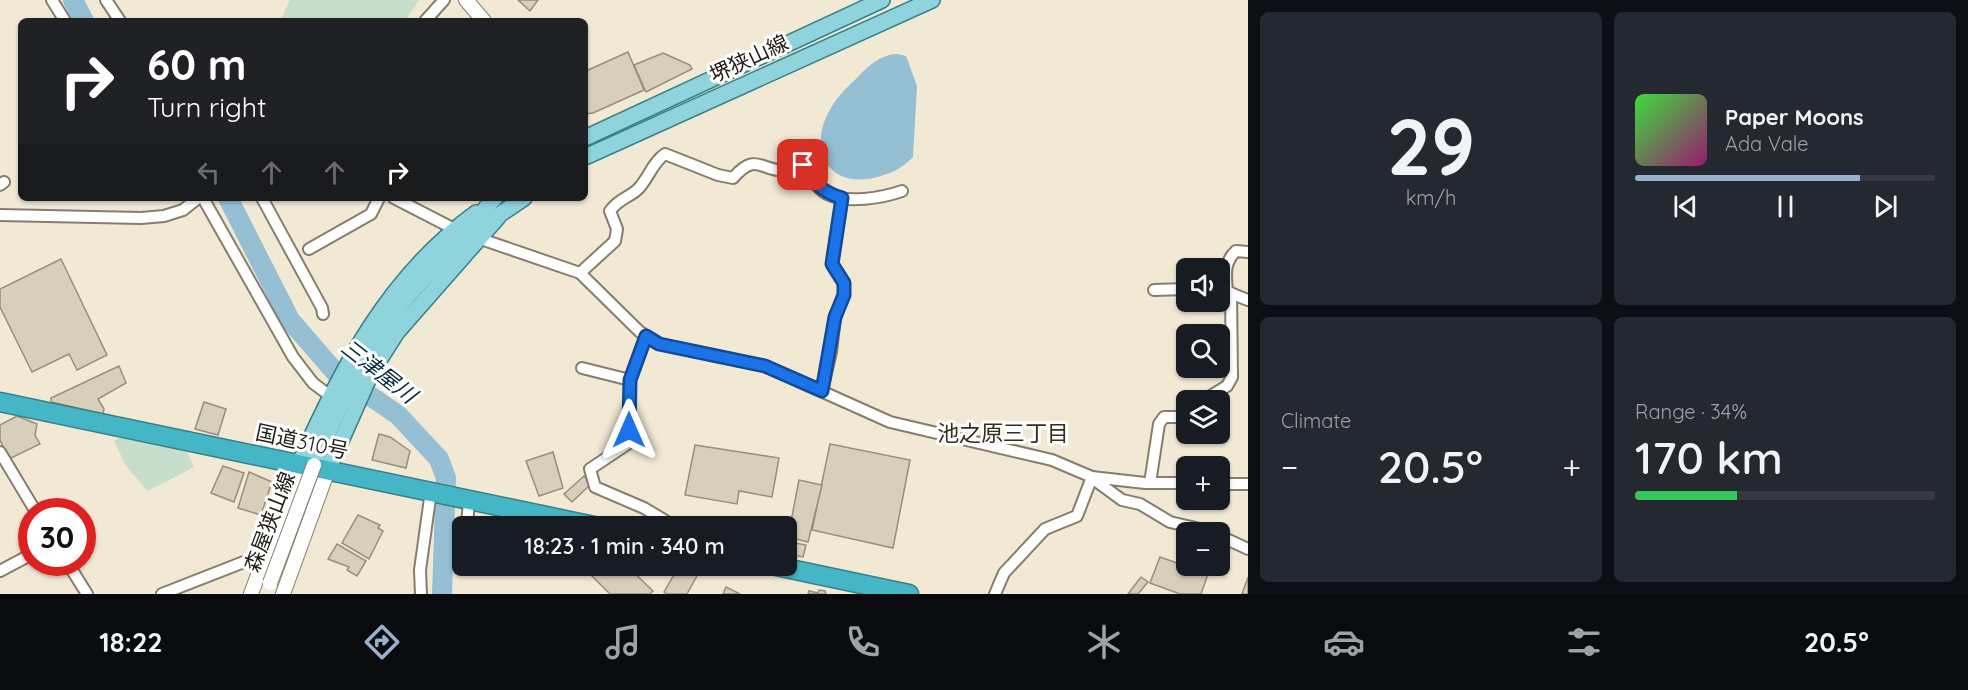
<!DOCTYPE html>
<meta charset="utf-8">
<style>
body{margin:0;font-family:Quicksand,"Noto Sans JP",sans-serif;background:#242831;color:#f1f3f6;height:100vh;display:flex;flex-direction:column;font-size:22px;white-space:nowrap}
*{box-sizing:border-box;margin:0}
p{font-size:20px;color:#9ea1a6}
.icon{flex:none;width:33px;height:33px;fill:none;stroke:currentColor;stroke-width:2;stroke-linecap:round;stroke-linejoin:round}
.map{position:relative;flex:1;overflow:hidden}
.details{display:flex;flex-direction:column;gap:12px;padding:12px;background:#0d0f14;width:720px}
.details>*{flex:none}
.guide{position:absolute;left:18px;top:18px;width:570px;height:183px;border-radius:9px;box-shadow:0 2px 4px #0004;background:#202124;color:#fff;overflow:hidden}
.fabs{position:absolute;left:1176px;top:258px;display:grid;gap:12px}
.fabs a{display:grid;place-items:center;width:54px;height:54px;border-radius:9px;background:#171b24;box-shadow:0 2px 4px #0004;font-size:30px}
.speed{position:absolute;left:18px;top:498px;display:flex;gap:12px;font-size:30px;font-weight:700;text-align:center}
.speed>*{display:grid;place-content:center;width:78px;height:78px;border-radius:50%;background:#171b24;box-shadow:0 2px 4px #0004;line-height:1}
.speed .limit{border:9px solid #d22;background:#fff;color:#111}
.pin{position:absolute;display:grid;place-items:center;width:51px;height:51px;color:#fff;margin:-26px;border-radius:12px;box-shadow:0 3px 9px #0006}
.me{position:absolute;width:66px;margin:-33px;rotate:0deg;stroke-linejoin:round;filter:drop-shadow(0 0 4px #0008)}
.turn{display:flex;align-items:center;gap:21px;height:126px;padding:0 30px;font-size:27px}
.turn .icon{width:78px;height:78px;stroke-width:2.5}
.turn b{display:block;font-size:42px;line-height:51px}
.lanes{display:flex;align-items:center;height:57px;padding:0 30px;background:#0003;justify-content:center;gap:30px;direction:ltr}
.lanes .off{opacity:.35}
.big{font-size:45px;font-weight:600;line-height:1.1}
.details .card{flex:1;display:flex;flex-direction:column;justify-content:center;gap:9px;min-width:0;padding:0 21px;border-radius:9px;background:#242831}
.details .dial{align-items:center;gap:0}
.dial b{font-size:78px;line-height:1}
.song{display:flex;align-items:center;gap:18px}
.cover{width:72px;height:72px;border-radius:9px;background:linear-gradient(135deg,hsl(120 70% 55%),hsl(320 70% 35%))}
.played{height:6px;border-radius:3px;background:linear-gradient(90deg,#97b1cc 75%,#363941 75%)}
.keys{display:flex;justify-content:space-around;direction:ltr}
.heat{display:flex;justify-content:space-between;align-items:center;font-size:33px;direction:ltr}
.charge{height:9px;border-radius:4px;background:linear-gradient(90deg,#34c759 34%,#363941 0)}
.details .tiles{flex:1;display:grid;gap:12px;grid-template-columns:repeat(2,1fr)}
.trip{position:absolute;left:452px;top:516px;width:345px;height:60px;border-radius:9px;background:#171b24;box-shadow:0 2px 4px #0004;font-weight:600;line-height:60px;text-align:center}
.dock{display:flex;height:96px;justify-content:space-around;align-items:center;background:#090b0e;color:#9ea1a6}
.dock .icon{width:42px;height:42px}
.dock .current{color:#97b1cc}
.dock b{font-size:27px;color:#f1f3f6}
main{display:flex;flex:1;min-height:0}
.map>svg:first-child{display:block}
</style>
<main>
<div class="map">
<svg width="1248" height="594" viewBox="0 0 1248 594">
<rect width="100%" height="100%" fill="#f2e9d5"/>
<g fill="#c6decb">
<polygon points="290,0 419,0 405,21 280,21"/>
<polygon points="123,436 187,452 194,467 148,491 126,466 114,441"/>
</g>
<path fill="#95bfd3" d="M897,54L906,56L917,86L913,157C900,170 890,174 873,178C825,188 808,145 831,108C837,97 846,88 855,80C867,67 879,55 897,54Z"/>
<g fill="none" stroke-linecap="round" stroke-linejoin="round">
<g stroke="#95bfd3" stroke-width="20">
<polyline points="73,0 84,21"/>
<polyline points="228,198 290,320 335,372 398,415 439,459 446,478 442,594"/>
</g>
</g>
<g fill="#d8cfbb" stroke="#978e7c" stroke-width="1.5">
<polygon points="518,0 538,0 530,11"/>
<polygon points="628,52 644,90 593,113 585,114 585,67 588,70"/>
<polygon points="663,53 690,65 692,69 646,92 634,65"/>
<polygon points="61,259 107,355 77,370 69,354 32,372 0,307 0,289"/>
<polygon points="119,366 126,383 98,399 104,409 103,414 51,402 51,398"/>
<polygon points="204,402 226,409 218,435 195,429"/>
<polygon points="17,416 37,424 35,435 40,444 9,459 0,440 0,425"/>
<polygon points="379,434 390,437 410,451 406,468 372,460"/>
<polygon points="830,444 910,460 893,548 812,530"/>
<polygon points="695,445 779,458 772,497 739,491 737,504 685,495"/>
<polygon points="553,452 563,488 539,496 526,461"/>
<polygon points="223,466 244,473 234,502 211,493"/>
<polygon points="249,472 272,482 261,515 238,508"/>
<polygon points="584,476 591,484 572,502 564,494"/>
<polygon points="799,480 822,485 808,542 788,537"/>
<polygon points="358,515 380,525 378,528 383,531 369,559 342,543"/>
<polygon points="790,542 806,545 803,557 787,554"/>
<polygon points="337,544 366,561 357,576 347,570 349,567 328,559"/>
<polygon points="1160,557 1208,574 1201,594 1180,594 1150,583"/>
<polygon points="595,566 601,570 606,566 614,566 617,568 627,566 653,591 650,594 610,594 588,572"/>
<polygon points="679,566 688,566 699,572 687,594 667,594 664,592"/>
<polygon points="1141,577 1148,582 1138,594 1128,594"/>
<polygon points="1248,577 1248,594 1242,594"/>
<polygon points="726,587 740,594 723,594"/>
<polygon points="819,590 825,591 826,594 808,594 809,591 818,593"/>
</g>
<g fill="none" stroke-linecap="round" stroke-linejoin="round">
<g stroke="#867e6c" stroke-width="14">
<g id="street">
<polyline points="52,0 65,21"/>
<polyline points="106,0 120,21"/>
<polyline points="425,21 444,0"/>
<polyline points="0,185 4,182"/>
<polyline points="203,198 293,357 313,383 329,395"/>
<polyline points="262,198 322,308 323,314"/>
<polyline points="394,198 460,232"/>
<polyline points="0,215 141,218 164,216 183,210 198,198"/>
<polyline points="475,237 580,273 640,332 659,344 765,366 890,422 1052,460 1092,477 1145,483 1186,483"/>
<polyline points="309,249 371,214 379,198"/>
<path d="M580,273L615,241L617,229L610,211C619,198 631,197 639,188C649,177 653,162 665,154L718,175L733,178C756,152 759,170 785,171C790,171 798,166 803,165C809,175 816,188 827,194C847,204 882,198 902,191"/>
<polyline points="1220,289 1248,300"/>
<polyline points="1154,290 1186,289"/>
<path d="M1227,292C1226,276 1223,263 1236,251L1248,252"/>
<polyline points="646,336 630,380 629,443 590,469 595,487 644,508 674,526"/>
<polyline points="582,368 630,380"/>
<polyline points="822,391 831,352 835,317 844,295 844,283 832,264 842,198"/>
<polyline points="1204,400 1227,386 1232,377 1231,293"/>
<polyline points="0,452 36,512"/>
<polyline points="1092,478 1122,500 1140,504 1170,522 1213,532"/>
<polyline points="1150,483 1159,424 1164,417 1186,417"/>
<polyline points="1220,484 1248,484"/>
<polyline points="467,526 469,500"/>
<polyline points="1220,536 1248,549"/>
<polyline points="67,562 87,594"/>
<polyline points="0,571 32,554"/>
<polyline points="162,594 254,558 263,561"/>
<polyline points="421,594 420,570 431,491"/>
<polyline points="995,594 1004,573 1045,529 1077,516 1092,477"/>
</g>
</g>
<g stroke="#867e6c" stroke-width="16">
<g id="secondary">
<polyline points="466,0 484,21"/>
<polyline points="251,594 299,464"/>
<polyline points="283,594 328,470"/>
</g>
</g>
<g stroke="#388088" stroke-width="18">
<g id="primary">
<polyline points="585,138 882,0"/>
<polyline points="585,157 932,0"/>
<polyline points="490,221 524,198"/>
<path d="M299,464C342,367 389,276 476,213"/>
<path d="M314,465C337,413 358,360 393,315C414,287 440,262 464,237C476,225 482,209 495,198"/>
<polyline points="328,470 371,373 397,332 498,217"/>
</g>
</g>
<g stroke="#388088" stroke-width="21">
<g id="highway">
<polyline points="0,402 594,526"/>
<polyline points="776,566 909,594"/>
</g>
</g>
<use href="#street" stroke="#fff" stroke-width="10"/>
<use href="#secondary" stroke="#fff" stroke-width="14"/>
<use href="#primary" stroke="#8fd3dd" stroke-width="15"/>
<use href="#highway" stroke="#45b6c6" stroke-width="18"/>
<g stroke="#867e6c" stroke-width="16" stroke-linecap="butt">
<polyline id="secondary-bridge" points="270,583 314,465"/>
</g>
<use href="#secondary-bridge" stroke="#fff" stroke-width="14"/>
</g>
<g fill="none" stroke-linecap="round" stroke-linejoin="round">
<g stroke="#114b97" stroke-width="15">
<path id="route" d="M629,430L630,380L646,336L659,344L765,366L822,391L835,317L844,295V283L832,264L842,198C821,192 814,182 803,165"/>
</g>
<use href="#route" stroke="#1a73e8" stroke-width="10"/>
</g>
<g text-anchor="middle" stroke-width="6" stroke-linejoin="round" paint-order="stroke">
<g font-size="21" fill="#1f1c15" stroke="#fff">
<text transform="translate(749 59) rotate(-25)" y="7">堺狭山線</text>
<text transform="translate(302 442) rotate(12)" y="7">国道310号</text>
<text transform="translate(270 522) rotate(-69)" y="7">森屋狭山線</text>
</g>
<g font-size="22" font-style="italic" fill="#072d3d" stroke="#fff">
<text transform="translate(379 371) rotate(38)" y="8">三津屋川</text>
</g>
<g font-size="22" fill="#342d1e" stroke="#fff">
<text x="1003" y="441">池之原三丁目</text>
</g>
</g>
</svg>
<div class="fabs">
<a><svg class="icon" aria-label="sound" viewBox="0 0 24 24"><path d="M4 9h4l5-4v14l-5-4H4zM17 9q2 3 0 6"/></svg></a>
<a><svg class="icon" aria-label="search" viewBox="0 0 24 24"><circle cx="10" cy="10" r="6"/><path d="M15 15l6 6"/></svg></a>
<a><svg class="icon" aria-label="layers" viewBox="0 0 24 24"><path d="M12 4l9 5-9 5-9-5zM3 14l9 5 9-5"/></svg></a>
<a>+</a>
<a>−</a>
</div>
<div class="speed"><div class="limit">30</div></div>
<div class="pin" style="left:803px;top:165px;background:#d93025"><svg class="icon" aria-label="arrive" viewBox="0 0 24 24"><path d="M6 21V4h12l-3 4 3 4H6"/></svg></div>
<svg class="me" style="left:629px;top:430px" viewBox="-20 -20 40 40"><path d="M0-17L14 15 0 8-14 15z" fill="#1a73e8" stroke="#fff" stroke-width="4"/></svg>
<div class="trip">18:23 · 1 min · 340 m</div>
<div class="guide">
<div class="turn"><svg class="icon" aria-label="right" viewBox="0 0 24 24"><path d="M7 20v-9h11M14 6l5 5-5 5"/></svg><div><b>60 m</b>Turn right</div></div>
<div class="lanes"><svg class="icon off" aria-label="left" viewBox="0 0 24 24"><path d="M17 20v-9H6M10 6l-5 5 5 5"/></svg><svg class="icon off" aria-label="ahead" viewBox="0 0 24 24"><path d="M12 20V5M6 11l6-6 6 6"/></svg><svg class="icon off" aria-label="ahead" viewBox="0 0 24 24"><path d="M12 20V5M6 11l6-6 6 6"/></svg><svg class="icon" aria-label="right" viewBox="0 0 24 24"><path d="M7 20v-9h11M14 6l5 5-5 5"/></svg></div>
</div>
</div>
<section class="details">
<div class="tiles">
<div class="card dial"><b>29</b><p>km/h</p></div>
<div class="card">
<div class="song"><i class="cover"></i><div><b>Paper Moons</b><p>Ada Vale</p></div></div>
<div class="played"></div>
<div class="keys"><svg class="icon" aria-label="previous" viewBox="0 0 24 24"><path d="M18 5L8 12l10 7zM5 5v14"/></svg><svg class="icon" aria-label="pause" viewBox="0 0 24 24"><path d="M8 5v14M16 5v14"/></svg><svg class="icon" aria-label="next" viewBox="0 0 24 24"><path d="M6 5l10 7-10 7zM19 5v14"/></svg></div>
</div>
<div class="card"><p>Climate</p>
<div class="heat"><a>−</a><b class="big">20.5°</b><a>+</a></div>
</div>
<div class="card"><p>Range · 34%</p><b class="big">170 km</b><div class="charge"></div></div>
</div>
</section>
</main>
<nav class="dock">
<b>18:22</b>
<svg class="icon current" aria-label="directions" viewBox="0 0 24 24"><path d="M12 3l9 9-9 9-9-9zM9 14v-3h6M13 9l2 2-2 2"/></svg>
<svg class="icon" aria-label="music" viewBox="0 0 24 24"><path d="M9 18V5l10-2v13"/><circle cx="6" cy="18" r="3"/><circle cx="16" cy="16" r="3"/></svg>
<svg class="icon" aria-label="phone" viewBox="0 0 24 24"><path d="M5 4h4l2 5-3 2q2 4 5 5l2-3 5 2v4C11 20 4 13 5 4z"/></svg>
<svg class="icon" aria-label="climate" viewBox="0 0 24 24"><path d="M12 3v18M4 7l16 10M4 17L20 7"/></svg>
<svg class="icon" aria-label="car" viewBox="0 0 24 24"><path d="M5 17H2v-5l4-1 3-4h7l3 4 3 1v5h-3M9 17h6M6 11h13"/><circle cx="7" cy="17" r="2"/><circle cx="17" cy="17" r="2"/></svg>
<svg class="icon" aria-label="filters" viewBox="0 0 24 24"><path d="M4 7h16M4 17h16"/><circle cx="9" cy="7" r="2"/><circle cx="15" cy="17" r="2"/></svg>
<b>20.5°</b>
</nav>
